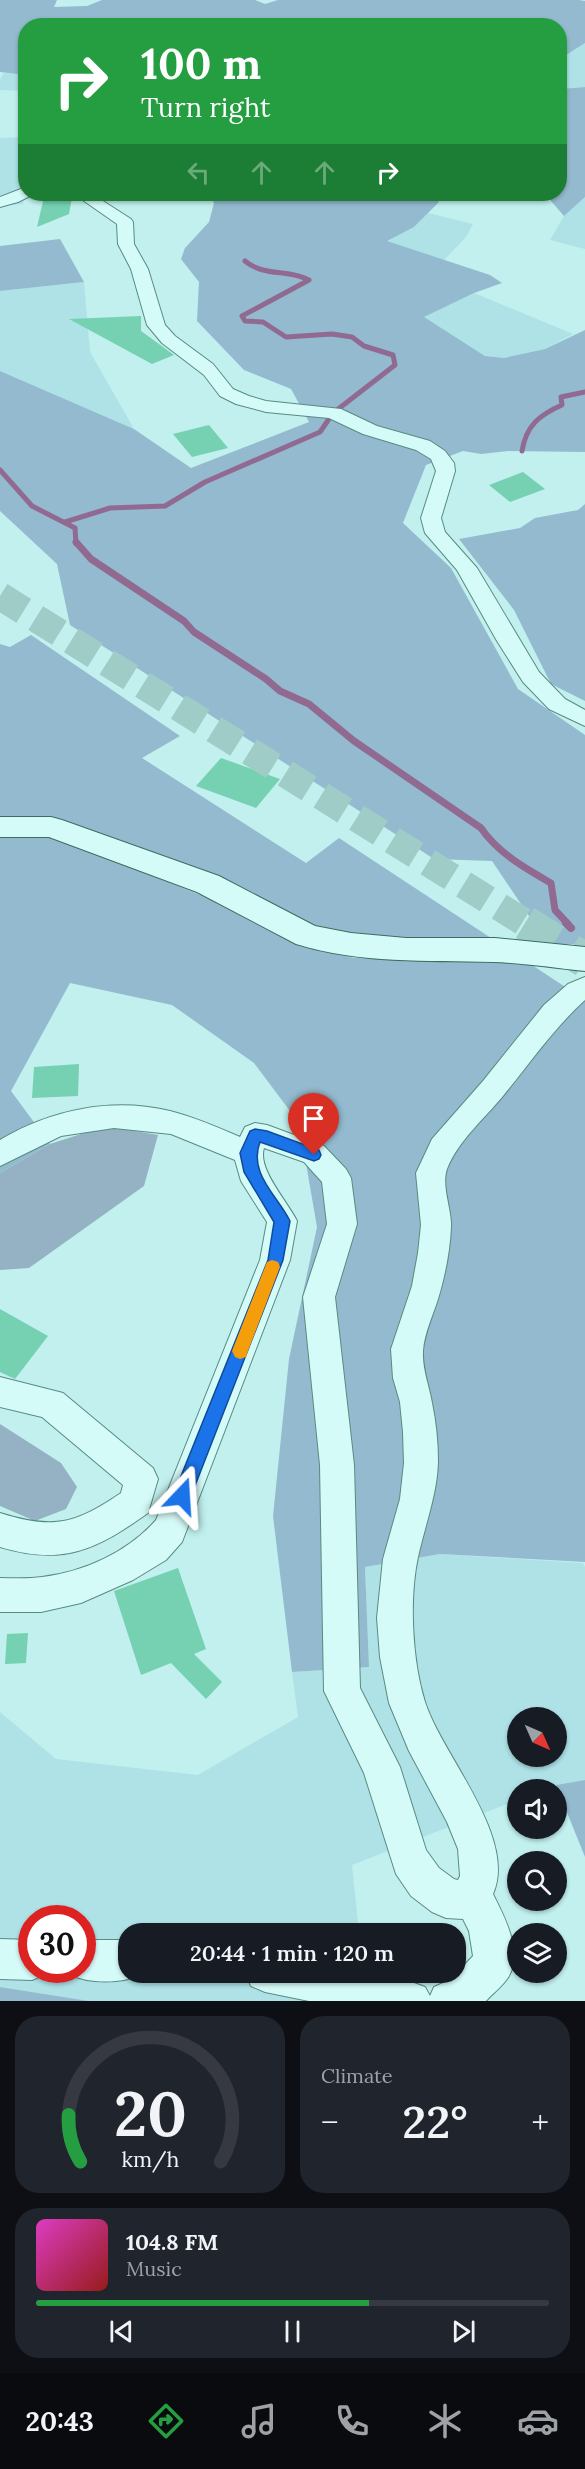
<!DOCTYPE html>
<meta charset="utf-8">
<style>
body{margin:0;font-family:Lora,serif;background:#20242c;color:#f1f3f6;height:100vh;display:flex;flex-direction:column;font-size:22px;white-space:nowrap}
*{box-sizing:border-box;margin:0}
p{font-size:20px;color:#9ea1a6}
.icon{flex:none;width:33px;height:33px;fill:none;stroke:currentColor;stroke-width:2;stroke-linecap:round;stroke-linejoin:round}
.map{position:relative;height:2001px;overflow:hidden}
.details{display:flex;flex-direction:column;gap:15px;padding:15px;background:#0d0f14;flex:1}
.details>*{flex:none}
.hud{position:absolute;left:18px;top:18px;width:549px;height:183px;border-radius:24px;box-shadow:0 2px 4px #0004;background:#249e41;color:#fff;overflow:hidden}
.needle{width:39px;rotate:135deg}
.fabs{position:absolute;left:507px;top:1707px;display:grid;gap:12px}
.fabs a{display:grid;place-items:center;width:60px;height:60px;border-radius:50%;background:#171b24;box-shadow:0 2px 4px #0004;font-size:30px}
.speed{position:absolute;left:18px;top:1905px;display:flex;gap:12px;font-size:30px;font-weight:700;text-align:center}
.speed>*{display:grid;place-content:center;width:78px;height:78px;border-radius:50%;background:#171b24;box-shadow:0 2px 4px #0004;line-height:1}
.speed .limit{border:9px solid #d22;background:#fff;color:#111}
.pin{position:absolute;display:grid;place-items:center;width:51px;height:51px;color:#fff;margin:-62px -26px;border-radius:50% 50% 50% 0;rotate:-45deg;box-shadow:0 0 6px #0007}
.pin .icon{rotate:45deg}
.me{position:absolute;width:66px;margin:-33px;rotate:20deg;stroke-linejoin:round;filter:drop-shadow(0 0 4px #0008)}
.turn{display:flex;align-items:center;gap:21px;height:126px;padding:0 24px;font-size:27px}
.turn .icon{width:78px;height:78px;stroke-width:2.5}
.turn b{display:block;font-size:42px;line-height:51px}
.lanes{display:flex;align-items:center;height:57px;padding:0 24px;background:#0003;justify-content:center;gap:30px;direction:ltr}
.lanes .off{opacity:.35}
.big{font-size:45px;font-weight:600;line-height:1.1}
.details .tile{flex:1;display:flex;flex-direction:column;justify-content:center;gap:9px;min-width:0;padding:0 21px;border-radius:24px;background:#20242c}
.details .dial{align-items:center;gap:0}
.dial svg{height:156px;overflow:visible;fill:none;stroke:#363941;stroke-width:7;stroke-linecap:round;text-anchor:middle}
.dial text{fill:#f1f3f6;stroke:none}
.song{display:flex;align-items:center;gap:18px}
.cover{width:72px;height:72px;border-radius:9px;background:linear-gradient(135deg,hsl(310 70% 55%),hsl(0 70% 35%))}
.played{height:6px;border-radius:3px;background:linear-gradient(90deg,#249e41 65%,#363941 65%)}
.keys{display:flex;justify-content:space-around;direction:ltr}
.heat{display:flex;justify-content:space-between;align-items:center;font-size:33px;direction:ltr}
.details .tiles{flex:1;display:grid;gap:15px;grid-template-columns:1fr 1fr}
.tile:last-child{grid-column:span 2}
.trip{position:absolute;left:118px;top:1923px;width:348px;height:60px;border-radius:24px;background:#171b24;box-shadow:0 2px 4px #0004;font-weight:600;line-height:60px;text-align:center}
.dock{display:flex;height:96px;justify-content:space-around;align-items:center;background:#090b0e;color:#9ea1a6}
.dock .icon{width:42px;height:42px}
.dock .selected{color:#249e41}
.dock b{font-size:27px;color:#f1f3f6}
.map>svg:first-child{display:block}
</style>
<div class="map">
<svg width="585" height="2001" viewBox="0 0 585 2001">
<rect width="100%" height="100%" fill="#c1f0ee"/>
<g fill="#aee2e7" fill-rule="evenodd">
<polygon points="585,43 585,87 560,89 560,59"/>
<polygon points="4,73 25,75 25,91 0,90 0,79"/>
<polygon points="25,137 26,189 23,204 0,206 0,138"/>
<polygon points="585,197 585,249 550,240 564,216"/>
<polygon points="428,213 473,224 466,237 443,261 386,241 414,227"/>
<polygon points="84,282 90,352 134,429 0,371 0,291"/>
<polygon points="474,293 573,334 545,349 504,358 485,356 423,317"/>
<path d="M440,1554L583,1563L585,1567V1780L556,1785L544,1789L518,1790L517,1800L352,1865L359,1933L129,1934V1972L363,1973L366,2001H89L0,1987V1712L56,1759L198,1775L298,1717L292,1672L369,1667L365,1567ZM518,1718H556V1756H518ZM32,1918H82V1970H32Z"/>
</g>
<g fill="#94bacf">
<polygon points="0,0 57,0 54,7 87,6 102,0 255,0 265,4 278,0 579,0 585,1 585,43 560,59 560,26 26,26 25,75 0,72"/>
<polygon points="585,87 585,197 564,216 545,194 560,194 560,89"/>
<polygon points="209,194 429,194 439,202 414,227 387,241 490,275 502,283 474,293 424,317 485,356 504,358 545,349 585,330 585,452 508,451 481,454 463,451 426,465 403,523 451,568 518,689 585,735 585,944 548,944 492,861 434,859 70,625 57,564 0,511 0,371 134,429 191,468 309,422 291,389 244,370 197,321 199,282 181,259 185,248 209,222 214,203"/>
<polygon points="60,239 84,282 0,291 0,246"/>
<polygon points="585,504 585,701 551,684 514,610 459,539 520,528 535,518 578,510"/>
<polygon points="31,635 180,736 142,758 306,863 339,838 585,1000 585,1562 440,1554 365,1567 369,1667 292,1672 273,1516 289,1359 317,1227 299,1123 254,1063 172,1005 70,983 11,1091 50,1144 0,1173 0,835 45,834 244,912 295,940 353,958 488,960 328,940 55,821 0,826 0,644 10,647"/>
<polygon points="585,1780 585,1857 556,1785"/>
<polygon points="0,1987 89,2001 0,2001"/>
</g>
<g fill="#94b2c3">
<polygon points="106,1126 158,1135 144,1186 29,1268 0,1270 0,1173 50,1144"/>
<polygon points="0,1424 61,1463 77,1487 66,1509 35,1521 0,1506"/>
</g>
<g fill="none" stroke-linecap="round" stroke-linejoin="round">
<g stroke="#916a91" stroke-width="5">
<path d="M522,451C526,426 539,415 562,405L561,397L585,392"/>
<polyline points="0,470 32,506 75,528 76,544"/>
<path d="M65,522L110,508L165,506L205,482L320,432L333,413L395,365L393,355L364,346L352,337L332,334L286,337L263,322L245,321L242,316L309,280C288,269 264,277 245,261"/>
</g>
<path stroke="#916a91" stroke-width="7" d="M76,542L91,559L184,621L194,632L266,679L280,691L309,704L354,741L481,828C498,853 525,868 551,883L555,910L568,924"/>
<polyline stroke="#916a91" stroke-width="8" points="566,923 571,928"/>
</g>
<g fill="#75d1b2">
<polygon points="44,197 72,197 69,214 37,227"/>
<polygon points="141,316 141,331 174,355 152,364 69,319"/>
<polygon points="209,425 228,448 192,457 173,434"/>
<polygon points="523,472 545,489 510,502 489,485"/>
<polygon points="221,758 280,779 256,808 196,786"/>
<polygon points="79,1064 78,1096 32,1098 34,1067"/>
<polygon points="0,1309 48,1336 15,1379 0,1372"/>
<polygon points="178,1568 206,1649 194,1654 222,1682 206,1699 171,1663 141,1675 114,1591"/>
<polygon points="28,1633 26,1663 5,1664 7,1634"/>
</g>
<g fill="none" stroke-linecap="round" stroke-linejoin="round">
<polyline stroke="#a0ccc8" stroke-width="28" stroke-dasharray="28 14" stroke-linecap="butt" points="0,596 527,924"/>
<polyline stroke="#a0ccc8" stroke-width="35" stroke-dasharray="35 18" stroke-linecap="butt" points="525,923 585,960"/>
<g stroke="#588b80" stroke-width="2">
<g id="street">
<polygon points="26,187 26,194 33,194 32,195 18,202 0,207 0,197"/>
<polygon points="74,194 92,194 131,219 133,222 134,244 148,269 165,325 175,336 213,364 233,389 249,396 266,401 341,409 377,426 430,441 445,451 454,463 455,471 441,518 445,532 477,568 539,672 565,699 585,710 585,726 549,709 523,682 497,641 457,570 425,533 421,518 436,471 431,459 416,450 363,434 329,418 266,412 236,404 220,396 204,375 162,343 147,325 131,269 118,244 117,224"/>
<path d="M585,977V1000C554,1028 530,1063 503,1096C484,1119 458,1141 447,1169C441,1186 452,1210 451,1227C450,1251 445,1276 438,1299C433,1315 424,1334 423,1351C422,1369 429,1385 432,1403C436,1422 438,1442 438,1462C437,1495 425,1525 418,1557C409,1599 412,1660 425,1702C442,1755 518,1838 493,1894C504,1916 523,1951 509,1976C504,1985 493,1993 486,2001H309L265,1992L251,1986L245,1972C304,1972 370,1964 425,1987L430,1996L434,1987L450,1980L473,1956L469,1931L463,1919L446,1918L432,1912L411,1896L396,1874L364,1773L324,1691L320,1465L303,1297L327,1224L322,1182L304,1162L264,1148C257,1169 288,1202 297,1221L290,1260L182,1542L166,1560L133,1580L81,1603L41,1612H0V1578C14,1578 28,1579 42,1577C84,1572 128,1552 156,1520L260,1260L267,1222L241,1181L235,1160L171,1134L114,1128L61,1136L0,1166V1140C51,1110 111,1097 170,1111C194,1117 217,1127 240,1137L245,1127L255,1123L267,1125L324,1146L346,1169L351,1178L357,1224L335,1297L354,1465L360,1688L400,1767L426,1850L439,1868L454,1879L458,1880L460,1876L458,1849L447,1822L409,1751L389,1703L380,1657L377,1618L383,1559L400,1499L404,1463L403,1432L400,1402L393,1378L391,1349L412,1286L418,1253L421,1225L416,1173L432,1139L483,1081L544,1005L568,984Z"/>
<path d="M0,1377L63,1393L153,1468L158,1479L148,1513C96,1550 63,1566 0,1547V1513C54,1530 75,1524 121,1493L123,1485L42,1417L0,1407Z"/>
<polygon points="0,1939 32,1940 32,1970 48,1970 46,1974 32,1980 0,1979"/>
<path d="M82,1940H129V1972H144L143,1974C121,1984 90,1984 68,1974L66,1970H82Z"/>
</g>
</g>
<g stroke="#3b6d60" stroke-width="2">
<path id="secondary" d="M0,817H51L62,820L219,876L315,926L351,933L406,938H495L585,947V971C555,968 524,963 493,962C426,960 361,964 296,944L197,892L49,837H0Z"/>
</g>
<use href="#street" fill="#d5fbf9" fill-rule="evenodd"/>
<use href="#secondary" fill="#d5fbf9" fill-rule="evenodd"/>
</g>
<path fill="#1a73e8" stroke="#114b97" stroke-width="1.5" d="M255,1129L267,1131L319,1150L321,1155L319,1159L314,1161L260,1142C248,1173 277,1195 290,1221L283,1260L191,1496L188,1501L182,1504L176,1501L173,1496L268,1260L274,1222L244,1172L240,1153L250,1131Z"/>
<polygon fill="#f59e0b" points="272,1260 278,1262 280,1267 248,1351 246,1357 240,1359 235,1357 232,1351 265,1267 267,1262"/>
</svg>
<div class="fabs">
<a><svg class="needle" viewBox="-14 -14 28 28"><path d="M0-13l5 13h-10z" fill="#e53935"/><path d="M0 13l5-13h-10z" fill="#9ea1a6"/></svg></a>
<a><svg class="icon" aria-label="sound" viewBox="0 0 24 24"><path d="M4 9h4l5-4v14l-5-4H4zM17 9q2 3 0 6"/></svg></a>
<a><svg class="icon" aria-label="search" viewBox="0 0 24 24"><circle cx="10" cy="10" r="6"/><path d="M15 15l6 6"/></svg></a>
<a><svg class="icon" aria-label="layers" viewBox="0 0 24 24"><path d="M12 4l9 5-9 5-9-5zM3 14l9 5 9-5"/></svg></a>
</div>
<div class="speed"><div class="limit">30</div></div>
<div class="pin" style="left:314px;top:1155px;background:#d93025"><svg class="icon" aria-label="arrive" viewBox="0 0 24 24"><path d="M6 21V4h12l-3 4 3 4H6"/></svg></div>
<svg class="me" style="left:182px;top:1496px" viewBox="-20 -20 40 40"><path d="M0-17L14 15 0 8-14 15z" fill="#1a73e8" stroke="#fff" stroke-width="4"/></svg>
<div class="trip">20:44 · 1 min · 120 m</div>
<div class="hud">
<div class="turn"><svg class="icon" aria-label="right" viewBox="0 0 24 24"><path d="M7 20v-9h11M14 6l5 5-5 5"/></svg><div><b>100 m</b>Turn right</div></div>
<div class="lanes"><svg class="icon off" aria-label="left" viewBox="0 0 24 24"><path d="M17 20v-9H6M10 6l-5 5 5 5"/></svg><svg class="icon off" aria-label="ahead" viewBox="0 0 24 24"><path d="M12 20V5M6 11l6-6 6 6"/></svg><svg class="icon off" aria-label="ahead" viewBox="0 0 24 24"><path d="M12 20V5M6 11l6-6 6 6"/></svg><svg class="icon" aria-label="right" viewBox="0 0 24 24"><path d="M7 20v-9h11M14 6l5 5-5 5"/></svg></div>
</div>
</div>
<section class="details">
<div class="tiles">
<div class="tile dial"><svg viewBox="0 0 100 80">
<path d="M14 69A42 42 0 1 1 86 69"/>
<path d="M14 69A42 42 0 0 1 8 45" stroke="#249e41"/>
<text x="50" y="56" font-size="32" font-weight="700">20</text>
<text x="50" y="72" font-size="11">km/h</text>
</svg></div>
<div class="tile"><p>Climate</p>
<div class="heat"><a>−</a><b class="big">22°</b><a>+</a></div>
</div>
<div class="tile">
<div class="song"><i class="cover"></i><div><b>104.8 FM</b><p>Music</p></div></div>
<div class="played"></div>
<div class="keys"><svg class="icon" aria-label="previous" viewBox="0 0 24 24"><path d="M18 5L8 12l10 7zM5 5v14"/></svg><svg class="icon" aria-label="pause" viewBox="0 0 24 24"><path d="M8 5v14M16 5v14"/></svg><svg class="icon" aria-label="next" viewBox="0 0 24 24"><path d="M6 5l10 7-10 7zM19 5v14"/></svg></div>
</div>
</div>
</section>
<nav class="dock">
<b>20:43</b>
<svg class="icon selected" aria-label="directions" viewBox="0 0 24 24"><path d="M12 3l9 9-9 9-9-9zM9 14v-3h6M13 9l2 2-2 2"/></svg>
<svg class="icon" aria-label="music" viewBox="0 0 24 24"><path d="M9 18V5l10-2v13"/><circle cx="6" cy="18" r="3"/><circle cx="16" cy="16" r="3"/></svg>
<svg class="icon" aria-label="phone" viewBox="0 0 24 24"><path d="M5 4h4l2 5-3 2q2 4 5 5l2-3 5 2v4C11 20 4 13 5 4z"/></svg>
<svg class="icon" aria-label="climate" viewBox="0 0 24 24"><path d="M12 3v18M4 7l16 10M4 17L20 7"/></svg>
<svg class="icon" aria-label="car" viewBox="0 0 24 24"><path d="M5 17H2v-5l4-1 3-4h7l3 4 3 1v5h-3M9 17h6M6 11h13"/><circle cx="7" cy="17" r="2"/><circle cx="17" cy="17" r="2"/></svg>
</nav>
